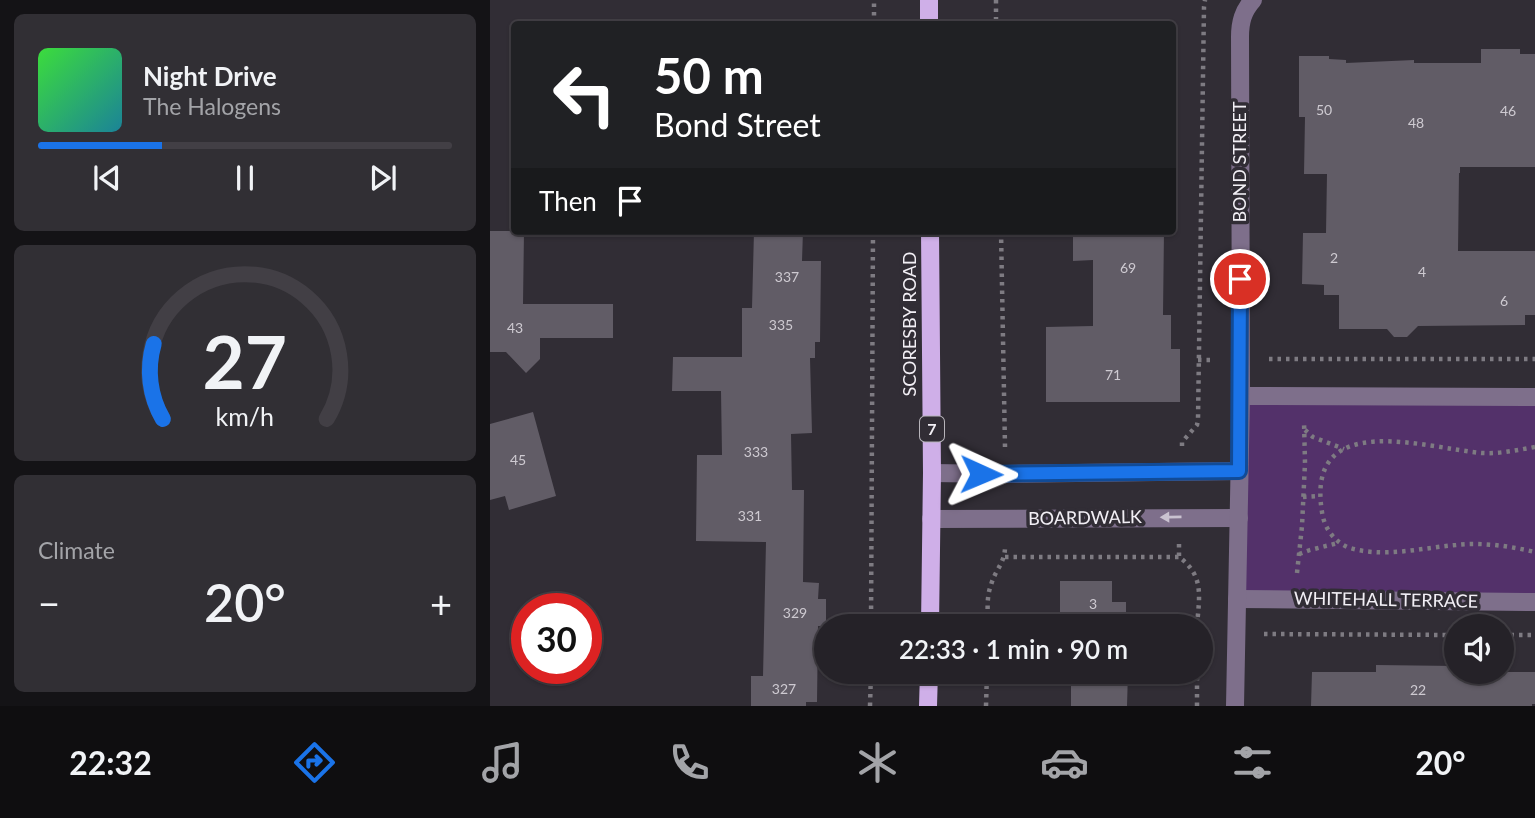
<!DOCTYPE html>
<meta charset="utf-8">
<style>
body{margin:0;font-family:Lato,sans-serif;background:#312f34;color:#f1f3f6;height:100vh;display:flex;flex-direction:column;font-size:26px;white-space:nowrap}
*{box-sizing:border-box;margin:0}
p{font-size:23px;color:#a3a4a8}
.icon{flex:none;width:38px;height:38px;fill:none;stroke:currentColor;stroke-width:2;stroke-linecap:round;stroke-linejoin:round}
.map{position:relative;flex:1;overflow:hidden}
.sheet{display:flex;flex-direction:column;gap:14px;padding:14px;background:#141316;width:490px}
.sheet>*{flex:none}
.top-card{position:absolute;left:21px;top:21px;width:665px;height:214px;border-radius:7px;box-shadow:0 2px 5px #0004,0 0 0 2px #423f45;background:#202124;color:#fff;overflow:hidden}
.controls{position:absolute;left:954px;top:614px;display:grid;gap:14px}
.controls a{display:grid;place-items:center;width:70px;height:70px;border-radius:50%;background:#252228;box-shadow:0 2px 5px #0004,0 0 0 2px #423f45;font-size:35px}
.speed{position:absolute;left:21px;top:593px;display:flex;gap:14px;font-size:35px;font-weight:700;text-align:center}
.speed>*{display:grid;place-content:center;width:91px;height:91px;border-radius:50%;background:#252228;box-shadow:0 2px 5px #0004,0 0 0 2px #423f45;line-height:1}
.speed .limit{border:10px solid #d22;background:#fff;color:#111}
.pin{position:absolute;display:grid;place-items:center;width:60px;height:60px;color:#fff;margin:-30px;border:4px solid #fff;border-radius:50%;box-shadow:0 2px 7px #0007}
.me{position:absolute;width:77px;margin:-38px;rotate:91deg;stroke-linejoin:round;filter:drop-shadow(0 0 5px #0008)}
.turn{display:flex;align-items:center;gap:24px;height:147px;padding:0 28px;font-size:32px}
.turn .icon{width:91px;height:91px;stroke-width:2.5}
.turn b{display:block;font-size:49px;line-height:60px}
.then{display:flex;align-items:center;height:66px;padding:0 28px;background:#0003;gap:14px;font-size:26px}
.big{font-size:52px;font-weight:600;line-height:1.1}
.sheet .widget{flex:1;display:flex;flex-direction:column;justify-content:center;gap:10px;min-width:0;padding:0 24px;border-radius:10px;background:#312f34}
.sheet .dial{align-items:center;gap:0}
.dial svg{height:182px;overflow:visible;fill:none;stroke:#423f45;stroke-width:7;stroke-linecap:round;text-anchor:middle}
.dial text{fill:#f1f3f6;stroke:none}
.song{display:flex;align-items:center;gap:21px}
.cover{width:84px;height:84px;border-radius:10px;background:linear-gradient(135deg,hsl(120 70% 55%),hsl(190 70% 35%))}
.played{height:7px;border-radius:4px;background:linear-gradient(90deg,#1a73e8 30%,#423f45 30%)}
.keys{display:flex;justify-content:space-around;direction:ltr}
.heat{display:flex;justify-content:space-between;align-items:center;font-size:38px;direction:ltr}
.trip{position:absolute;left:324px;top:614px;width:399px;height:70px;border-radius:35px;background:#252228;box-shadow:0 2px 5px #0004,0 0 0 2px #423f45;font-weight:600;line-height:70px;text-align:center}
.menu{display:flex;height:112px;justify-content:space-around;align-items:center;background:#0f0e10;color:#a3a4a8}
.menu .icon{width:49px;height:49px}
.menu .selected{color:#1a73e8}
.menu b{font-size:32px;color:#f1f3f6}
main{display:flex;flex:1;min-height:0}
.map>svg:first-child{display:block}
</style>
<main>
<section class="sheet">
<div class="widget">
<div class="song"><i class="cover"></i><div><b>Night Drive</b><p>The Halogens</p></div></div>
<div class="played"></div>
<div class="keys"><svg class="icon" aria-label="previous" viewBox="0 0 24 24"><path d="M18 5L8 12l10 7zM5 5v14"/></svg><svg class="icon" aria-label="pause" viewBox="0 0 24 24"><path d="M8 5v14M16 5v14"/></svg><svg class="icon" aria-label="next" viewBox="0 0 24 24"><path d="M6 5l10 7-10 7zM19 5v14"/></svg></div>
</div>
<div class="widget dial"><svg viewBox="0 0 100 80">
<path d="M14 69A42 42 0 1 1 86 69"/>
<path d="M14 69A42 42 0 0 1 10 36" stroke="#1a73e8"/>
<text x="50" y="56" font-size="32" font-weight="700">27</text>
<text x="50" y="72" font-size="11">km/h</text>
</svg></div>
<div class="widget"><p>Climate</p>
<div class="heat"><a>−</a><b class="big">20°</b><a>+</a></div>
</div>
</section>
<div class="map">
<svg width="1045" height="706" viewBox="0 0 1045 706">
<rect width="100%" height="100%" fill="#312d35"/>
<polygon fill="#53316a" points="751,396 1045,397 1045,602 747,599"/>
<g fill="#615c66">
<polygon points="991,49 1030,49 1030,54 1045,54 1045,167 970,167 970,173 969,173 968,251 1045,251 1045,315 1035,315 1035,325 928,326 917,337 904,337 897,329 849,329 849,295 834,295 834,285 812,284 813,233 836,233 837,174 814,174 815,117 809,117 809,56 839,56 839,59 856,60 856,63 924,60 924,63 991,63"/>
<polygon points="0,231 34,231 33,304 123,304 123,338 50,338 50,359 36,373 16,352 0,352"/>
<polygon points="264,231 313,231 312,261 331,261 330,342 325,342 325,358 320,358 322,433 301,434 302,490 314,490 313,582 329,583 328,599 336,599 336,626 328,626 327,702 316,702 316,706 261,706 261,676 273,676 276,542 206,541 207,455 232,455 231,391 182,391 183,357 252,357 252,308 262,308"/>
<polygon points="583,231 674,231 673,315 681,315 681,349 690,349 690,402 556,402 556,327 603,326 603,260 583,261"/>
<polygon points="43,412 66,496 19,510 15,496 0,500 0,424"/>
<polygon points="570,581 622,581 622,602 636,602 636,615 638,615 638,626 570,626"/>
<polygon points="886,665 966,666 966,672 1045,672 1045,704 1042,704 1042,706 821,706 822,672 886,672"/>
<polygon points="581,672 638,672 637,706 581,706"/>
</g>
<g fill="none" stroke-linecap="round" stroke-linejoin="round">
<g stroke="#7e7b82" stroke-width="4.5" stroke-dasharray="3.5 5" stroke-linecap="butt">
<polyline points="506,0 506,24"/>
<polyline points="384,24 384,0"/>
<polyline points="511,231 515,447"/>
<polyline points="779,359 1045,359"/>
<polyline points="708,360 725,360"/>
<polyline points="815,430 823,437 854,449"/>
<polyline points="692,446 692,442 707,425 708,420 714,7 715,0"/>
<path d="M1045,447C1027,450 1010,454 992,453C935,448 815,408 832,512C834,528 845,543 860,548C894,558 931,548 966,545C992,542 1019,546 1045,552"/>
<polyline points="813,497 830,496"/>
<path d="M689,544V557C715,576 709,598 707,626"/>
<polyline points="809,554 820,550 848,543"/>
<polyline points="515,557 689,557"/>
<polyline points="807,573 812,526 815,463 814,421"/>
<polyline points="381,626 383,231"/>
<path d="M498,626C498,613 496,598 501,585C505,570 515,563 515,547"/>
<polyline points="710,633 720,633"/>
<polyline points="774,634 966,635"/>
<polyline points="1012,635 1045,635"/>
<polyline points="380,706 381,672"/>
<polyline points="496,706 497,672"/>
<polyline points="707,706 707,672"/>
</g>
<g stroke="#7e6f8b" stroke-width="18">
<polyline points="751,396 1045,397"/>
<polyline points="442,473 515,474 749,471"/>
<polyline points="441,519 749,518"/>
<polyline points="747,599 1045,602"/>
<path d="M745,706L751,396L750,37C750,22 753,11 763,0"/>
</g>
<g stroke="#cfafe8" stroke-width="18">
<polyline points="439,0 439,24"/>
<polyline points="440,626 442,473 440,231"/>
<polyline points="438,706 439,672"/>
</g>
</g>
<defs><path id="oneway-solid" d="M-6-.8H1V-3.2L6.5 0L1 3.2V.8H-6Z" transform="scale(1.75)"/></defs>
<use fill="#c9c2d0" href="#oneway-solid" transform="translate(681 517) rotate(179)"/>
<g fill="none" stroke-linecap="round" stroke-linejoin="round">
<g stroke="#114b97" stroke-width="18">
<polyline id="route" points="491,474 749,471 750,279"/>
</g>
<use href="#route" stroke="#1a73e8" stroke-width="12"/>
</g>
<g text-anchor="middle" stroke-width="7" stroke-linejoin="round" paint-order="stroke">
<g font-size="14" fill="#cecad1">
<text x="834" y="115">50</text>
<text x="1018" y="116">46</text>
<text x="926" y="128">48</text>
<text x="844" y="263">2</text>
<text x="638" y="273">69</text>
<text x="932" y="277">4</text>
<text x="297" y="282">337</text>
<text x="1014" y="306">6</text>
<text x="291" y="330">335</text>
<text x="25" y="333">43</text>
<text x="623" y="380">71</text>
<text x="266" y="457">333</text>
<text x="28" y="465">45</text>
<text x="260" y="521">331</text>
<text x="603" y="609">3</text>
<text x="305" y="618">329</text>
<text x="294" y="694">327</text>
<text x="928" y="695">22</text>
</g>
<rect fill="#312d35" stroke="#b8b5bb" stroke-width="2" x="430" y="416.5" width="24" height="25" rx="5"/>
<g font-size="16" font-weight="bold" fill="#f2eff5">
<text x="442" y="435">7</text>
</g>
<g font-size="18" fill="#f2eff5" stroke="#312d35">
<text transform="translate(750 162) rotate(-90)" y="6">BOND STREET</text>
<text transform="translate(420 324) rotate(-90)" y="6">SCORESBY ROAD</text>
<text transform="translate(595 518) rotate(-1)" y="6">BOARDWALK</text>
<text transform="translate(896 600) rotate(1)" y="6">WHITEHALL TERRACE</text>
</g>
</g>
</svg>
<div class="controls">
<a><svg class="icon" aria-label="sound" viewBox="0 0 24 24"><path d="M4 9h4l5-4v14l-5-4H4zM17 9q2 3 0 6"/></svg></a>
</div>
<div class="speed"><div class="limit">30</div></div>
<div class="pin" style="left:750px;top:279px;background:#d93025"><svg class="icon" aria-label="arrive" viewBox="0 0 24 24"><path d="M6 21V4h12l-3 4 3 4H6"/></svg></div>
<svg class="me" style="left:491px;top:474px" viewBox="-20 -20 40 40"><path d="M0-17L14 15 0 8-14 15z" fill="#1a73e8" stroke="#fff" stroke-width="4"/></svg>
<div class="trip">22:33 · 1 min · 90 m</div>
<div class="top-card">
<div class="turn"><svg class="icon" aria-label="left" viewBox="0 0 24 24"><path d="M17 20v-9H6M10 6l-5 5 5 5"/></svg><div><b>50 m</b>Bond Street</div></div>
<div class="then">Then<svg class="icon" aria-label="arrive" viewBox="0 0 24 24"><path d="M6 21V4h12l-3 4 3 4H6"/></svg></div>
</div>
</div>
</main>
<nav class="menu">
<b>22:32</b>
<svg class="icon selected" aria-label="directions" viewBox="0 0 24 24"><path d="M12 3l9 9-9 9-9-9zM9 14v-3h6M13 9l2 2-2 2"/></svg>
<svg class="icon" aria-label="music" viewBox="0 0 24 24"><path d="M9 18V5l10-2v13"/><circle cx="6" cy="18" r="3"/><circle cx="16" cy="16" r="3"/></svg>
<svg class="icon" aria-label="phone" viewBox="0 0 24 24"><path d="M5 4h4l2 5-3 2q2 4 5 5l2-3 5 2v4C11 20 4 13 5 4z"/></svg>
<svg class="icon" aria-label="climate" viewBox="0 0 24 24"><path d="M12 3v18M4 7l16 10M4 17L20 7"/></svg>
<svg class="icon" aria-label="car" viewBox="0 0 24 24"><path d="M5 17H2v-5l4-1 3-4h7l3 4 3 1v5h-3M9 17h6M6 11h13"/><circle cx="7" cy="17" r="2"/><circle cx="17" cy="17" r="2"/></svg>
<svg class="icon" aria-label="filters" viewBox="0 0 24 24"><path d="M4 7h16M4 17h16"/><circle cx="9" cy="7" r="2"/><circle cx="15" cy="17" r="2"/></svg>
<b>20°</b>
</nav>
